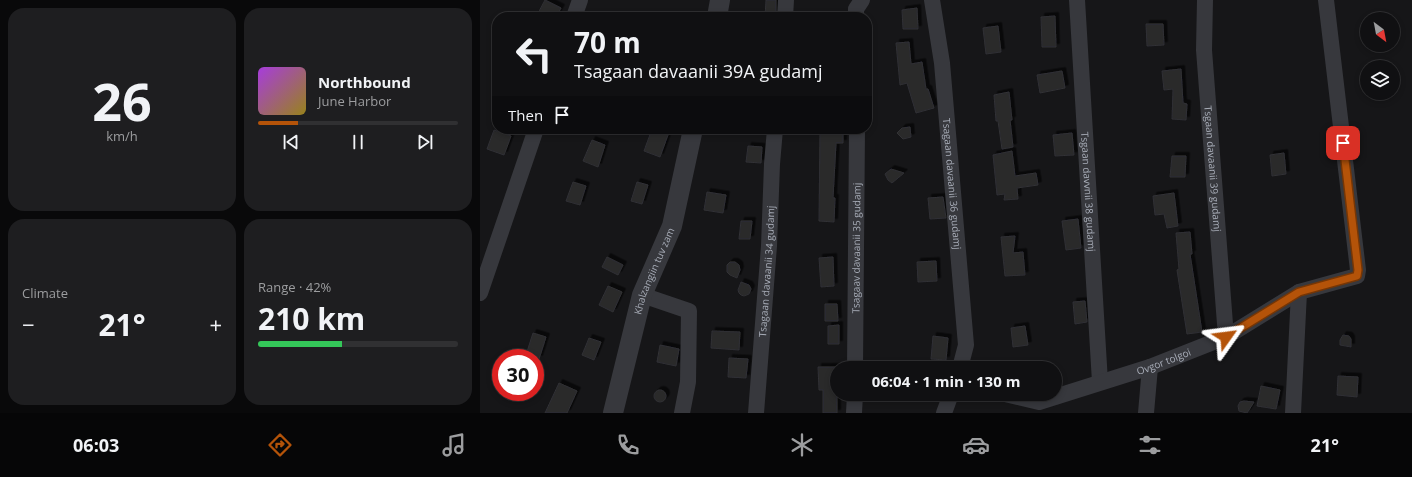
<!DOCTYPE html>
<meta charset="utf-8">
<style>
body{margin:0;font-family:"Open Sans",sans-serif;background:#1e1e20;color:#f1f3f6;height:100vh;display:flex;flex-direction:column;font-size:15px;white-space:nowrap}
*{box-sizing:border-box;margin:0}
p{font-size:13px;color:#9c9d9f}
.icon{flex:none;width:22px;height:22px;fill:none;stroke:currentColor;stroke-width:2;stroke-linecap:round;stroke-linejoin:round}
.map{position:relative;flex:1;overflow:hidden}
.panel{display:flex;flex-direction:column;gap:8px;padding:8px;background:#09090a;width:480px}
.panel>*{flex:none}
.top-card{position:absolute;left:12px;top:12px;width:380px;height:122px;border-radius:16px;box-shadow:0 2px 6px #0003,0 0 0 1px #303032;background:#101012;color:#f1f3f6;overflow:hidden}
.needle{width:26px;rotate:148deg}
.fabs{position:absolute;left:880px;top:12px;display:grid;gap:8px}
.fabs a{display:grid;place-items:center;width:40px;height:40px;border-radius:50%;background:#101012;box-shadow:0 2px 6px #0003,0 0 0 1px #303032;font-size:20px}
.speed{position:absolute;left:12px;top:349px;display:flex;gap:8px;font-size:20px;font-weight:700;text-align:center}
.speed>*{display:grid;place-content:center;width:52px;height:52px;border-radius:50%;background:#101012;box-shadow:0 2px 6px #0003,0 0 0 1px #303032;line-height:1}
.speed .limit{border:6px solid #d22;background:#fff;color:#111}
.pin{position:absolute;display:grid;place-items:center;width:34px;height:34px;color:#fff;margin:-17px;border-radius:8px;box-shadow:0 2px 6px #0006}
.me{position:absolute;width:44px;margin:-22px;rotate:59deg;stroke-linejoin:round;filter:drop-shadow(0 0 3px #0008)}
.turn{display:flex;align-items:center;gap:14px;height:84px;padding:0 16px;font-size:18px}
.turn .icon{width:52px;height:52px;stroke-width:2.5}
.turn b{display:block;font-size:28px;line-height:34px}
.then{display:flex;align-items:center;height:38px;padding:0 16px;background:#0003;gap:8px;font-size:15px}
.big{font-size:30px;font-weight:700;line-height:1.1}
.panel .widget{flex:1;display:flex;flex-direction:column;justify-content:center;gap:6px;min-width:0;padding:0 14px;border-radius:16px;background:#1e1e20}
.panel .dial{align-items:center;gap:0}
.dial b{font-size:52px;line-height:1}
.song{display:flex;align-items:center;gap:12px}
.cover{width:48px;height:48px;border-radius:6px;background:linear-gradient(135deg,hsl(280 70% 55%),hsl(50 70% 35%))}
.played{height:4px;border-radius:2px;background:linear-gradient(90deg,#b45309 20%,#303032 20%)}
.keys{display:flex;justify-content:space-around;direction:ltr}
.heat{display:flex;justify-content:space-between;align-items:center;font-size:22px;direction:ltr}
.charge{height:6px;border-radius:3px;background:linear-gradient(90deg,#34c759 42%,#303032 0)}
.panel .tiles{flex:1;display:grid;gap:8px;grid-template-columns:repeat(2,1fr)}
.trip{position:absolute;left:350px;top:361px;width:232px;height:40px;border-radius:20px;background:#101012;box-shadow:0 2px 6px #0003,0 0 0 1px #303032;font-weight:700;line-height:40px;text-align:center}
.menu{display:flex;height:64px;justify-content:space-around;align-items:center;background:#060607;color:#9c9d9f}
.menu .icon{width:28px;height:28px}
.menu .selected{color:#b45309}
.menu b{font-size:18px;color:#f1f3f6}
main{display:flex;flex:1;min-height:0}
.map>svg:first-child{display:block}
</style>
<main>
<section class="panel">
<div class="tiles">
<div class="widget dial"><b>26</b><p>km/h</p></div>
<div class="widget">
<div class="song"><i class="cover"></i><div><b>Northbound</b><p>June Harbor</p></div></div>
<div class="played"></div>
<div class="keys"><svg class="icon" aria-label="previous" viewBox="0 0 24 24"><path d="M18 5L8 12l10 7zM5 5v14"/></svg><svg class="icon" aria-label="pause" viewBox="0 0 24 24"><path d="M8 5v14M16 5v14"/></svg><svg class="icon" aria-label="next" viewBox="0 0 24 24"><path d="M6 5l10 7-10 7zM19 5v14"/></svg></div>
</div>
<div class="widget"><p>Climate</p>
<div class="heat"><a>−</a><b class="big">21°</b><a>+</a></div>
</div>
<div class="widget"><p>Range · 42%</p><b class="big">210 km</b><div class="charge"></div></div>
</div>
</section>
<div class="map">
<svg width="932" height="413" viewBox="0 0 932 413">
<defs>
<filter id="shadow"><feDropShadow dx="3.5" dy="-3.5" stdDeviation="0" flood-color="#0009"/></filter>
</defs>
<rect width="100%" height="100%" fill="#161618"/>
<g fill="#29292c" stroke="#303034" filter="url(#shadow)">
<polygon points="65,0 81,8 76,17 56,17"/>
<polygon points="286,0 296,0 296,17 285,17"/>
<polygon points="437,8 438,29 423,29 422,10"/>
<polygon points="575,16 576,47 562,47 561,17"/>
<polygon points="666,24 683,24 684,45 667,46"/>
<polygon points="518,26 521,52 506,54 503,28"/>
<polygon points="429,42 431,64 442,62 446,89 448,89 454,108 436,113 427,83 420,85 416,43"/>
<polygon points="701,69 703,103 707,104 706,120 692,119 693,89 684,90 682,71"/>
<polygon points="582,71 585,88 560,93 557,75"/>
<polygon points="529,92 532,120 530,120 533,147 522,149 518,121 516,121 514,95"/>
<polygon points="430,127 431,137 423,139 417,133 422,128"/>
<polygon points="172,129 183,129 189,132 180,157 164,151"/>
<polygon points="340,129 363,129 363,143 356,143 353,198 355,198 354,222 339,221"/>
<polygon points="14,130 31,136 24,155 7,149"/>
<polygon points="592,133 594,155 575,156 573,135"/>
<polygon points="112,140 125,145 118,167 103,161"/>
<polygon points="268,146 282,147 281,163 266,162"/>
<polygon points="532,151 535,176 556,173 558,185 537,188 538,199 524,200 525,194 517,195 513,155"/>
<polygon points="804,153 806,174 792,176 790,155"/>
<polygon points="692,156 706,156 705,177 690,177"/>
<polygon points="411,169 424,173 412,183 408,180 405,174"/>
<polygon points="93,182 106,186 100,205 86,201"/>
<polygon points="157,182 168,185 162,204 151,201"/>
<polygon points="227,192 246,195 243,213 224,210"/>
<polygon points="694,193 698,226 687,228 684,214 675,215 673,196"/>
<polygon points="463,197 466,218 450,219 448,198"/>
<polygon points="598,219 601,248 586,250 582,221"/>
<polygon points="261,221 272,221 270,239 259,239"/>
<polygon points="710,232 712,254 710,254 722,332 707,334 697,270 699,269 696,233"/>
<polygon points="535,236 533,253 543,252 545,275 525,276 521,237"/>
<polygon points="127,257 143,265 138,275 122,267"/>
<polygon points="353,257 354,286 341,287 339,258"/>
<polygon points="456,261 457,281 438,282 437,262"/>
<polygon points="250,262 255,262 259,265 260,270 257,278 250,275 247,272 247,265"/>
<polygon points="261,282 269,285 271,289 269,294 264,296 261,295 259,293 258,290"/>
<polygon points="128,286 142,292 133,312 119,305"/>
<polygon points="605,301 607,322 595,324 593,302"/>
<polygon points="345,304 357,304 358,321 345,321"/>
<polygon points="359,325 359,344 348,344 348,326"/>
<polygon points="545,326 548,345 533,347 531,328"/>
<polygon points="232,331 260,332 259,350 231,348"/>
<polygon points="53,333 66,337 59,359 46,355"/>
<polygon points="863,335 869,336 871,339 871,347 860,345 860,340"/>
<polygon points="453,336 468,338 466,360 451,359"/>
<polygon points="109,338 121,342 114,360 102,355"/>
<polygon points="180,345 199,349 196,366 177,362"/>
<polygon points="249,358 268,359 266,378 248,377"/>
<polygon points="338,367 357,367 357,413 343,413 343,390 339,390"/>
<polygon points="858,376 878,377 877,397 857,395"/>
<polygon points="79,383 97,391 87,413 65,413"/>
<polygon points="781,386 800,390 796,409 777,406"/>
<circle cx="180" cy="396" r="6"/>
<polygon points="764,401 774,402 767,413 759,411 758,406 760,402"/>
</g>
<g fill="none" stroke-linecap="round" stroke-linejoin="round">
<g stroke="#37383d" stroke-width="16">
<path id="s1" d="M452,0L462,63L486,345L480,368"/>
<path id="s2" d="M597,0L620,382"/>
<path id="s3" d="M725,0L724,50L746,337"/>
<polyline points="94,17 100,0"/>
<polyline points="305,17 306,0"/>
<polyline points="376,17 376,9 382,0"/>
<polyline points="0,293 56,129"/>
<polyline points="162,295 209,311 208,382 202,413"/>
<path id="s4" d="M375,368L377,129"/>
<path id="s5" d="M525,394L559,402L670,367L746,337L819,292L877,276L878,270L846,0"/>
<path id="s6" d="M276,413L289,246L292,164L295,129"/>
<polyline points="374,413 375,394"/>
<polyline points="464,413 471,394"/>
<polyline points="666,413 670,367"/>
<polyline points="813,413 819,292"/>
</g>
<g stroke="#37383d" stroke-width="20">
<polyline points="237,17 240,0"/>
<path id="s7" d="M133,413L162,295L192,226L213,129"/>
</g>
</g>
<g fill="none" stroke-linecap="round" stroke-linejoin="round">
<g stroke="#753606" stroke-width="10">
<polyline id="route" points="746,337 819,292 877,276 878,270 863,143"/>
</g>
<use href="#route" stroke="#b45309" stroke-width="7"/>
</g>
<g text-anchor="middle" stroke-width="4" stroke-linejoin="round" paint-order="stroke">
<g font-size="10" fill="#a8adb8" stroke="#111113">
<text dy="4" stroke="none"><textPath href="#s3" startOffset="169">Tsgaan davaanii 39 gudamj</textPath></text>
<text dy="4" stroke="none"><textPath href="#s1" startOffset="185">Tsagaan davaanii 36 gudamj</textPath></text>
<text dy="4" stroke="none"><textPath href="#s2" startOffset="192">Tsgaan davvnii 38 gudamj</textPath></text>
<text dy="4" stroke="none"><textPath href="#s4" startOffset="120">Tsagaav davaanii 35 gudamj</textPath></text>
<text dy="4" stroke="none"><textPath href="#s7" startOffset="148">Khalzangiin tuv zam</textPath></text>
<text dy="4" stroke="none"><textPath href="#s6" startOffset="142">Tsagaan davaanii 34 gudamj</textPath></text>
<text dy="4" stroke="none"><textPath href="#s5" startOffset="166">Ovgor tolgoi</textPath></text>
</g>
</g>
</svg>
<div class="fabs">
<a><svg class="needle" viewBox="-14 -14 28 28"><path d="M0-13l5 13h-10z" fill="#e53935"/><path d="M0 13l5-13h-10z" fill="#9c9d9f"/></svg></a>
<a><svg class="icon" aria-label="layers" viewBox="0 0 24 24"><path d="M12 4l9 5-9 5-9-5zM3 14l9 5 9-5"/></svg></a>
</div>
<div class="speed"><div class="limit">30</div></div>
<div class="pin" style="left:863px;top:143px;background:#d93025"><svg class="icon" aria-label="arrive" viewBox="0 0 24 24"><path d="M6 21V4h12l-3 4 3 4H6"/></svg></div>
<svg class="me" style="left:746px;top:337px" viewBox="-20 -20 40 40"><path d="M0-17L14 15 0 8-14 15z" fill="#b45309" stroke="#fff" stroke-width="4"/></svg>
<div class="trip">06:04 · 1 min · 130 m</div>
<div class="top-card">
<div class="turn"><svg class="icon" aria-label="left" viewBox="0 0 24 24"><path d="M17 20v-9H6M10 6l-5 5 5 5"/></svg><div><b>70 m</b>Tsagaan davaanii 39A gudamj</div></div>
<div class="then">Then<svg class="icon" aria-label="arrive" viewBox="0 0 24 24"><path d="M6 21V4h12l-3 4 3 4H6"/></svg></div>
</div>
</div>
</main>
<nav class="menu">
<b>06:03</b>
<svg class="icon selected" aria-label="directions" viewBox="0 0 24 24"><path d="M12 3l9 9-9 9-9-9zM9 14v-3h6M13 9l2 2-2 2"/></svg>
<svg class="icon" aria-label="music" viewBox="0 0 24 24"><path d="M9 18V5l10-2v13"/><circle cx="6" cy="18" r="3"/><circle cx="16" cy="16" r="3"/></svg>
<svg class="icon" aria-label="phone" viewBox="0 0 24 24"><path d="M5 4h4l2 5-3 2q2 4 5 5l2-3 5 2v4C11 20 4 13 5 4z"/></svg>
<svg class="icon" aria-label="climate" viewBox="0 0 24 24"><path d="M12 3v18M4 7l16 10M4 17L20 7"/></svg>
<svg class="icon" aria-label="car" viewBox="0 0 24 24"><path d="M5 17H2v-5l4-1 3-4h7l3 4 3 1v5h-3M9 17h6M6 11h13"/><circle cx="7" cy="17" r="2"/><circle cx="17" cy="17" r="2"/></svg>
<svg class="icon" aria-label="filters" viewBox="0 0 24 24"><path d="M4 7h16M4 17h16"/><circle cx="9" cy="7" r="2"/><circle cx="15" cy="17" r="2"/></svg>
<b>21°</b>
</nav>
